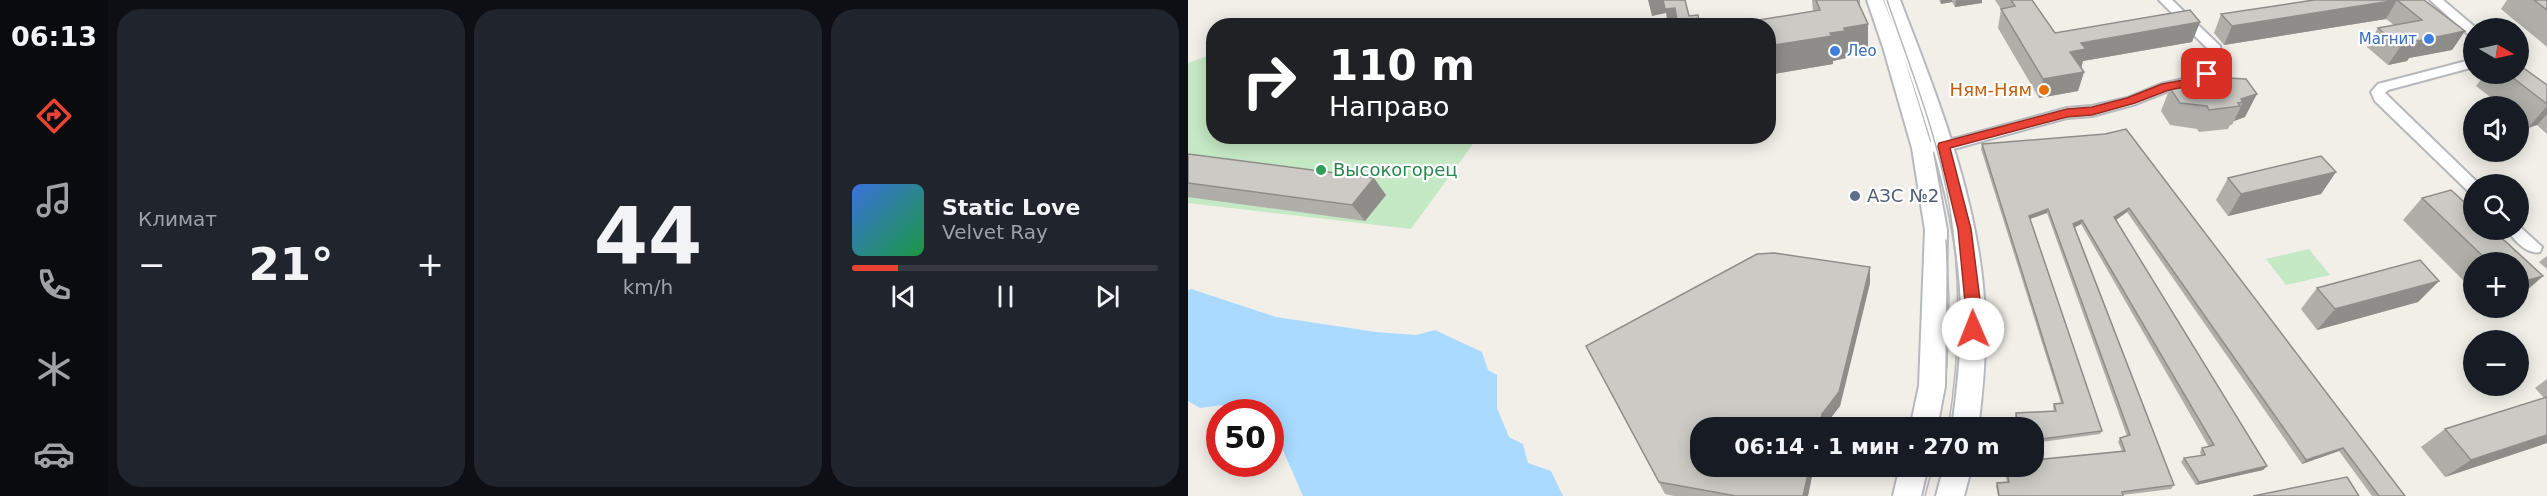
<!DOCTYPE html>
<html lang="ru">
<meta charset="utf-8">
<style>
body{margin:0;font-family:"DejaVu Sans",sans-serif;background:#20242c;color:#f1f3f6;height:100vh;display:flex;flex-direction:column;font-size:22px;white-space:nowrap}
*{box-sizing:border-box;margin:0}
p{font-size:20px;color:#9ea1a6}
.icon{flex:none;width:33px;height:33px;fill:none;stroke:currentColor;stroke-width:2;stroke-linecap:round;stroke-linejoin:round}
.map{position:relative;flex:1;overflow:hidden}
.drawer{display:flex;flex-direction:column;gap:9px;padding:9px;background:#0d0f14;width:1080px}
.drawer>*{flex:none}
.top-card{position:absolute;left:18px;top:18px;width:570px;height:126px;border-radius:24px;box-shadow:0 3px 15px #0003;background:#202124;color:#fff;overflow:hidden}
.needle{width:39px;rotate:99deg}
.tools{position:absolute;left:1275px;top:18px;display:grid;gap:12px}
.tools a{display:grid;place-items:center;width:66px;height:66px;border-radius:50%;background:#171b24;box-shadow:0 3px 15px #0003;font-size:30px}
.speed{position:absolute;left:18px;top:399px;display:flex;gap:12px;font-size:30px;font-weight:700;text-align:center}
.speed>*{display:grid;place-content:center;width:78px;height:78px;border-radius:50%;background:#171b24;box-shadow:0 3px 15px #0003;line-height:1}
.speed .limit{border:9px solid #d22;background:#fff;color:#111}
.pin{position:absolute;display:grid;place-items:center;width:51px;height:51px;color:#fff;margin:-26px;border-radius:12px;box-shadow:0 3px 9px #0006}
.me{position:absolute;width:66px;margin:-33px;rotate:359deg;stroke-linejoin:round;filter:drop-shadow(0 0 4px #0008)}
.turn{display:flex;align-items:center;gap:21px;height:126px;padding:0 24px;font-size:27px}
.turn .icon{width:78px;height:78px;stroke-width:2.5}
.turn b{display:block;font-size:42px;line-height:51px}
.big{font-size:45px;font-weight:700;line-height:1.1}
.drawer .card{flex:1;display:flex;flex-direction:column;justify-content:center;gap:9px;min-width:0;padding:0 21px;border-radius:24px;background:#20242c}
.drawer .dial{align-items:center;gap:0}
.dial b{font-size:78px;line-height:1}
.song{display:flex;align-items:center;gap:18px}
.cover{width:72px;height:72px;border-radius:9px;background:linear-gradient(135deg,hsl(220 70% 55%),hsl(140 70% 35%))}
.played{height:6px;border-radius:3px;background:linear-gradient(90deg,#ea4335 15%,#363941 15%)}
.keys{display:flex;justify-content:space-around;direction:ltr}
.heat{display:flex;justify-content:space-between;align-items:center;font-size:33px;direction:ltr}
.drawer .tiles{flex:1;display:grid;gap:9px;grid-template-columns:repeat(3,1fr)}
.trip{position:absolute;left:502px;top:417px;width:354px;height:60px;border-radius:24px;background:#171b24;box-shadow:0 3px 15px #0003;font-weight:700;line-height:60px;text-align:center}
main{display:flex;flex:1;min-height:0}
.tab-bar{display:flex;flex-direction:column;width:108px;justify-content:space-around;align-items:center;background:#090b0e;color:#9ea1a6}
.tab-bar .icon{width:42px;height:42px}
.tab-bar .on{color:#ea4335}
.tab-bar b{font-size:27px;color:#f1f3f6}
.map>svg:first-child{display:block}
</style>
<main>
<nav class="tab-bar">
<b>06:13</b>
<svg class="icon on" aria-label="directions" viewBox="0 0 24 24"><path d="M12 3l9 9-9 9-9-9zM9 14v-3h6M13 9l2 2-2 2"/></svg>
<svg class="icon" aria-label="music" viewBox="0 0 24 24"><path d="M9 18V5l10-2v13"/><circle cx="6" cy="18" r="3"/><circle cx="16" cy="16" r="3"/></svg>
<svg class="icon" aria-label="phone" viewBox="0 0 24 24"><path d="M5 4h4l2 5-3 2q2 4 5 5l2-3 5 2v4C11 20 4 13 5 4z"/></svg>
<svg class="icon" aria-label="climate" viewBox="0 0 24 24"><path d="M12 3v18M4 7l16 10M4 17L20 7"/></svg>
<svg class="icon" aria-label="car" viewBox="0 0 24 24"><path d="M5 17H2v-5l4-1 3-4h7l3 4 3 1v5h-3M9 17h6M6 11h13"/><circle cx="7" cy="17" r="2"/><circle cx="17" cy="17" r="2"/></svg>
</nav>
<section class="drawer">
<div class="tiles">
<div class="card"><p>Климат</p>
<div class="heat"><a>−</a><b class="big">21°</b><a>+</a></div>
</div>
<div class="card dial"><b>44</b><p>km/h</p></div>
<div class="card">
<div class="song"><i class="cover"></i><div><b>Static Love</b><p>Velvet Ray</p></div></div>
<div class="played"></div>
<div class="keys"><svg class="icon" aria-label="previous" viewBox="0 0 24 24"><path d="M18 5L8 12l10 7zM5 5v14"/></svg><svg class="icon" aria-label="pause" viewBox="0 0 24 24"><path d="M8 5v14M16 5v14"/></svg><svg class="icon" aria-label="next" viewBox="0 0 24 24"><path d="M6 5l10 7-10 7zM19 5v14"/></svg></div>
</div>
</div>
</section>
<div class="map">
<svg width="1359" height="496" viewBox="0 0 1359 496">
<rect width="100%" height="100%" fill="#f1efe8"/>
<g fill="#c5e8c5">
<polygon points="25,54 26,136 290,137 223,229 0,203 0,63"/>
<polygon points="1121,249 1142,275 1098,285 1078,259"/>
</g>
<polygon fill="#aadaff" points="3,289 88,317 188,332 228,335 247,330 294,352 300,370 309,375 309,408 321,437 335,444 340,463 363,471 375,496 115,496 93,446 83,439 82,412 44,412 34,405 12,408 0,401 0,290"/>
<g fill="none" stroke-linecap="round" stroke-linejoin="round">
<g stroke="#b5b8bc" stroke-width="4">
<g id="minor">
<polygon points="971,0 984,0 1032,46 1036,62 1024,77 1009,85 981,91 948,104 904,116 879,118 769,148 743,152 738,151 736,147 738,143 769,138 879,108 904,106 939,98 973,84 1000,78 1014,71 1022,61 1021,50"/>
<polygon points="1242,0 1255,0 1288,28 1286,28 1286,37 1282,36"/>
<polygon points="1286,59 1286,67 1200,90 1197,93 1291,184 1286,184 1286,193 1281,192 1187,101 1183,92 1190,84"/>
<path d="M1330,225L1354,247L1352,252C1340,255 1325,240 1320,230H1330Z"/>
</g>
</g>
<g stroke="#b6babf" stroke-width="4">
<g id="secondary">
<path d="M679,0H695L706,27L696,0H712C751,101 794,208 797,318C798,355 795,391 790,428H764C769,391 773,355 773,318C773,227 744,139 715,54L744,148L759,230L757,386L749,428H722L731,386L737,230L724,148L695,47Z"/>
<polygon points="712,466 740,466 733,496 705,496"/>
<polygon points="756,466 784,466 776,496 748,496"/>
</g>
</g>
<use href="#minor" fill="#fff" fill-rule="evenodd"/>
<use href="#secondary" fill="#fff" fill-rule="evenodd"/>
<g stroke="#b6b7b8" stroke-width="1.5">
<path d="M699,0C722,68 751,138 762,210C773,282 772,356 760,428"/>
<polyline points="758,240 761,298 759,368"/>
<polyline points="737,496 745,466"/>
</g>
</g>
<g fill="#afaea9">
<polygon points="624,0 672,0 672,7 680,24 680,52 658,56 658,58 645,61 645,64 580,75 580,26 625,11"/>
<polygon points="751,0 794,0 794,3 767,7 764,2 753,4"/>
<polygon points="807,0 844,0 867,33 1012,22 1004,42 895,61 893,68 896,72 890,91 851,98 810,28 813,9"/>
<polygon points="1126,0 1236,0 1277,31 1264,50 1221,58 1219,61 1200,65 1179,47 1190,28 1206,25 1198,19 1036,45 1026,33 1033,14"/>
<polygon points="1319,0 1359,0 1359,47 1313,9"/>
<polygon points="1297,74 1330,74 1359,85 1359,134 1349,125 1340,128 1330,120 1330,106 1314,106 1288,86"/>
<polygon points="1000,76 1031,76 1039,78 1058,79 1057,117 1046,121 1044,125 1042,125 1040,129 1011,132 1009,129 982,125 973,111 982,88 994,84 996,80 999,79"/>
<polygon points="917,134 1217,496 1184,496 1151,451 1114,464 939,212 928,220 1079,466 1075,470 1008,485 993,462 996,458 1013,455 1012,452 1014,448 1021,447 893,224 887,227 986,485 983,489 935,495 935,496 810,496 808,486 809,483 819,482 816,466 846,466 934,451 930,442 932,438 939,436 859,213 842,219 914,431 912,434 846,443 846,428 828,428 827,416 828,413 866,411 865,407 866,404 873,403 793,149 794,144"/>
<polygon points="0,154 198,195 177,221 0,197"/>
<polygon points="1148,172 1133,194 1040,216 1028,200 1040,178"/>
<polygon points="1234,198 1355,276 1331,297 1330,262 1286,262 1286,291 1215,220"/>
<polygon points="586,253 682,267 682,283 652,406 635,428 513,428 513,466 626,466 620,496 486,496 477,494 398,346 569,254"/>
<polygon points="1359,256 1359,269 1351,262"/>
<polygon points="1251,281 1230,302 1129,330 1113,309 1129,288"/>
<polygon points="1359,379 1359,443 1257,477 1233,447 1257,429 1356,398 1347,388"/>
</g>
<g fill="#8f8d8a">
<polygon points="460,0 475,0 487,8 491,26 480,26 478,13 464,16"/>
<polygon points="753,0 764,0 764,2 753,4"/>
<polygon points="768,0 794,0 794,3 767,7"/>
<polygon points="1209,0 1198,19 1036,45 1044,26"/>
<polygon points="1012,22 1004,42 895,61 893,69 882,52 893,43"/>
<polygon points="680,24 680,52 658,56 658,58 645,61 645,64 580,75 580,46 642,33 656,28"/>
<polygon points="1277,31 1264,50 1221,58 1219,61 1200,65 1212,47 1229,41"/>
<polygon points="896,72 890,91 851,98 855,79"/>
<polygon points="1069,94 1057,117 1046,121 1055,102 1053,99"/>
<polygon points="1359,106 1359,114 1349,125 1340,128"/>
<polygon points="1148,172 1133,194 1040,216 1053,194"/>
<polygon points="186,178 198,195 177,221 164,205"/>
<polygon points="941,208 939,212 925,222 926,217"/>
<polygon points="860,209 859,213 839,220 841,216"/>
<polygon points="894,220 893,224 884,229 885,224"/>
<polygon points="682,267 682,283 652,406 635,428 631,428 634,414"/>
<polygon points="1355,276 1331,297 1330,283"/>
<polygon points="1251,281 1230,302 1129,330 1147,309"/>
<polygon points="1359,435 1359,443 1257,477 1283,460"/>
<polygon points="1155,448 1151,451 1114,464 1118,460"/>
<polygon points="622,466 626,466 620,496 615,496"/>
<polygon points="1079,466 1075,470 1008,485 1011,482"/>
</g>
<g fill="#cccac5" stroke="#8f8d8a" stroke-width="1.5">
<polygon points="475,0 497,0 501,16 510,15 512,26 490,26 487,8 477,9"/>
<polygon points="628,0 669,0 680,24 656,28 657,31 642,33 644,36 580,46 580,26 535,26 632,10"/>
<polygon points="823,0 844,0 867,33 1002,10 1012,22 893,43 898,49 882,52 896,72 855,79 813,9 827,6"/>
<polygon points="1126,0 1209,0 1044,26 1033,14"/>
<polygon points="1209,0 1236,0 1277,31 1229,41 1232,43 1212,47 1190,28 1234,20"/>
<polygon points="1346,0 1359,0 1359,10"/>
<polygon points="1330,64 1359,85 1359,104 1320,74 1330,74"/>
<polygon points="1028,73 1031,76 1037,76 1039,78 1058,79 1069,94 1053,99 1055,102 1050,103 1052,106 1021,110 1019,106 992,103 982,88 997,82 996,80 1002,79 1000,76"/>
<polygon points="938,129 1217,496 1191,496 1155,448 1118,460 941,208 926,217 1079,466 1011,482 996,458 1017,455 1014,448 1026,445 894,220 885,224 986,485 934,492 935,496 811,496 809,483 821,482 818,466 846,466 846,460 937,451 932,438 942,435 860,209 841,216 914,431 846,440 846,428 830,428 828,413 868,411 866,404 875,403 794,144 917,134"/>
<polygon points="0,154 186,178 164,205 0,183"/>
<polygon points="1133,156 1148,172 1053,194 1040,178"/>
<polygon points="1263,190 1286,211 1286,230 1305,230 1355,276 1330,283 1330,262 1301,262 1234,198"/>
<polygon points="586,253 682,267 651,392 634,414 631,428 513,428 513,466 622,466 615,496 548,496 471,482 398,346 569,254"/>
<polygon points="1232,260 1251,281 1147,309 1129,288"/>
<polygon points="1359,397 1359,435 1283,460 1257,429"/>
<polygon points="1159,477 1171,496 1065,496"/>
</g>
<polygon fill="#ea4335" stroke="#982c22" stroke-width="1.5" points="1019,71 1023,72 1023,77 1007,85 981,90 947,103 904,115 879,117 762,148 783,229 793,308 790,333 785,335 780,333 770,229 750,146 751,143 879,109 904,107 939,98 974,84 1001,79"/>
<g fill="#3f7fe0" stroke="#fff" stroke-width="2">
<circle cx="1241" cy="39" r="6"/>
<circle cx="647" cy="51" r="6"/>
</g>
<circle fill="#e8710a" stroke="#fff" stroke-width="2" cx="856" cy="90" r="6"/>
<circle fill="#2e9e5b" stroke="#fff" stroke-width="2" cx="133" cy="170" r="6"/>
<circle fill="#5c6f8a" stroke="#fff" stroke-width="2" cx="667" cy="196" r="6"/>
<g text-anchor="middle" stroke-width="4.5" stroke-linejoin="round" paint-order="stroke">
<g font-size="15" fill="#366cbe" stroke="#fff" text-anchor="end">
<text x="1229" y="44">Магнит</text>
<text x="659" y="56" text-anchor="start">Лео</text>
</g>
<g font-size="18" fill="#c56008" stroke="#fff" text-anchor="end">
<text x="844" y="96">Ням-Ням</text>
</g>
<g font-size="18" fill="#27864d" stroke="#fff" text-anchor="start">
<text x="145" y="176">Высокогорец</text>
</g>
<g font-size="18" fill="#4e5e75" stroke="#fff" text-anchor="start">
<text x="679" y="202">АЗС №2</text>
</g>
</g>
</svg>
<div class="tools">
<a><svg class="needle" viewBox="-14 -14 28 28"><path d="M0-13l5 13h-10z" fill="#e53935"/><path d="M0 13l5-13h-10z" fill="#9ea1a6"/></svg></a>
<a><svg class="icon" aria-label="sound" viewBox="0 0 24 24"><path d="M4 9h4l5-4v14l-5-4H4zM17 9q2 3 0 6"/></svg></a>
<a><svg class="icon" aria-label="search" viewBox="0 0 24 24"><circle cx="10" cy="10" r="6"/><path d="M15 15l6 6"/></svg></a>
<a>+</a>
<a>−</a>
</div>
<div class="speed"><div class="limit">50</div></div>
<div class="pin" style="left:1019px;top:74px;background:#d93025"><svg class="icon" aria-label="arrive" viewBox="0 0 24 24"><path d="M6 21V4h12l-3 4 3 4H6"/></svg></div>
<svg class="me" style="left:785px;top:329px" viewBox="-20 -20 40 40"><circle r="19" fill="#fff"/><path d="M0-13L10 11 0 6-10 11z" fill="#ea4335"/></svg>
<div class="trip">06:14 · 1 мин · 270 m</div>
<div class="top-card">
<div class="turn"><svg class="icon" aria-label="right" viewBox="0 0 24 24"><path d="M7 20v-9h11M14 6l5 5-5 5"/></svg><div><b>110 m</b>Направо</div></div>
</div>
</div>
</main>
